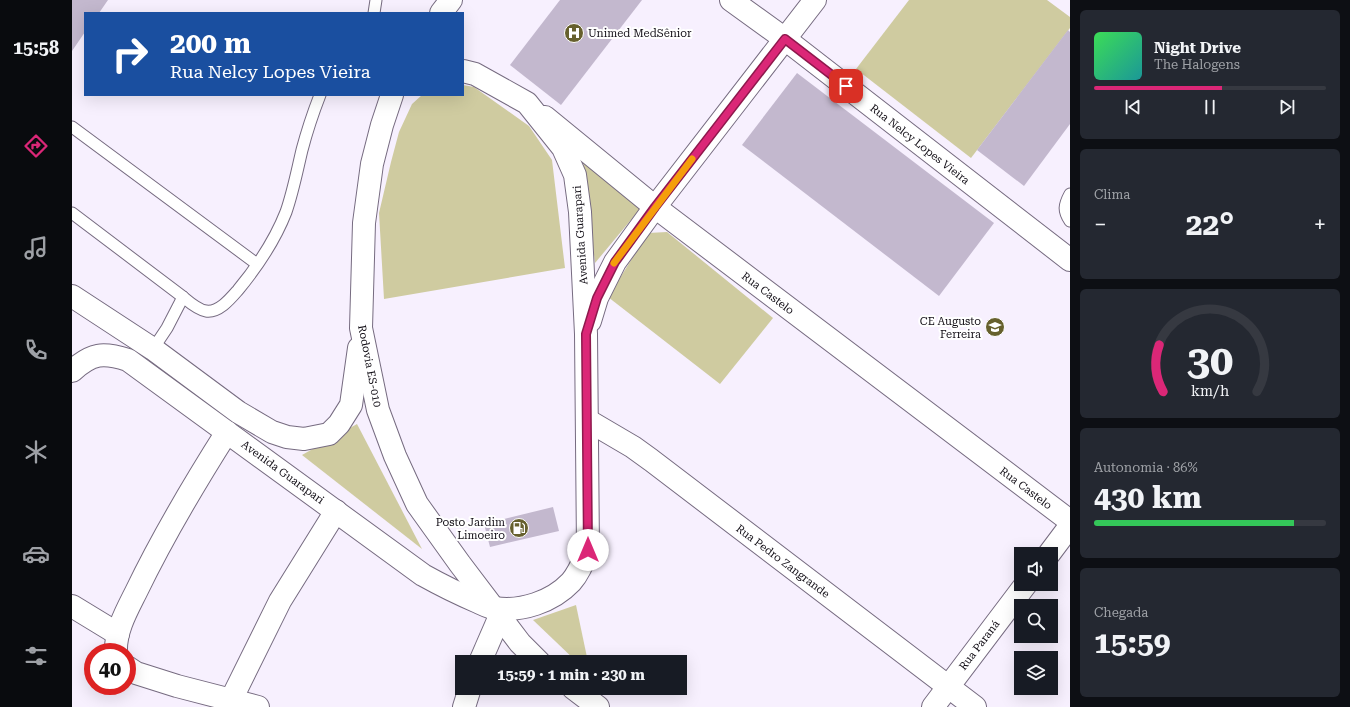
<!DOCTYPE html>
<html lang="pt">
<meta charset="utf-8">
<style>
body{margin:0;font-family:"Roboto Serif",serif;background:#242831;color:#f1f3f6;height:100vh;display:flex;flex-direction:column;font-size:15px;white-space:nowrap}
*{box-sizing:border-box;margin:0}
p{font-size:13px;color:#9ea1a6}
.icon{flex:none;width:22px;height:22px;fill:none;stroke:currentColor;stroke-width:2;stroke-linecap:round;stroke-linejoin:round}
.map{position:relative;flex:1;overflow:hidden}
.side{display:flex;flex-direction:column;gap:10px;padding:10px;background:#0d0f14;width:280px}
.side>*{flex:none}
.hud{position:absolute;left:12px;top:12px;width:380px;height:84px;border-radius:0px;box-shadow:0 4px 16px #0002;background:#1a4fa0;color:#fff;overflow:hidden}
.fabs{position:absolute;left:942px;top:547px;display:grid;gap:8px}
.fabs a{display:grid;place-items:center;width:44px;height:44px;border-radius:0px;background:#171b24;box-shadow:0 4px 16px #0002;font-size:20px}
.speed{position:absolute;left:12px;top:643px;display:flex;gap:8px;font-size:20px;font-weight:700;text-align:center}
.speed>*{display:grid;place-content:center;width:52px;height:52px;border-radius:50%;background:#171b24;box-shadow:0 4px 16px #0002;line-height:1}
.speed .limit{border:6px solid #d22;background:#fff;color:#111}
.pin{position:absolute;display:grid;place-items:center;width:34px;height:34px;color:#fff;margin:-17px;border-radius:8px;box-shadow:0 2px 6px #0006}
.me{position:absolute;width:44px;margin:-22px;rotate:0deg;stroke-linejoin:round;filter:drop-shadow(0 0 3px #0008)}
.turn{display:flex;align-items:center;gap:14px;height:84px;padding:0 20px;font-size:18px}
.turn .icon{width:52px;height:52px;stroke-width:2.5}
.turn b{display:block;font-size:28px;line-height:34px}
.big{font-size:30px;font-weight:700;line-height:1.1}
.side .tile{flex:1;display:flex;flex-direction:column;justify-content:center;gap:6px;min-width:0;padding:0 14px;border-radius:6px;background:#242831}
.side .dial{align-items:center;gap:0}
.dial svg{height:104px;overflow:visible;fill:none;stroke:#363941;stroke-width:7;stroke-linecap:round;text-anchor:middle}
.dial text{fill:#f1f3f6;stroke:none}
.song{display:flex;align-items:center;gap:12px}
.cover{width:48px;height:48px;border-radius:6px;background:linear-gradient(135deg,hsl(130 70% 55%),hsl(180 70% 35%))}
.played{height:4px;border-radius:2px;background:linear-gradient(90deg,#db2777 55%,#363941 55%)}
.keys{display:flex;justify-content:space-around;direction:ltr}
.heat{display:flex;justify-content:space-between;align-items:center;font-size:22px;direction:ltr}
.charge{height:6px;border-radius:3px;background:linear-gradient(90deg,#34c759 86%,#363941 0)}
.trip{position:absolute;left:383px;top:655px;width:232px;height:40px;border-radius:0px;background:#171b24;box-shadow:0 4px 16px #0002;font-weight:700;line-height:40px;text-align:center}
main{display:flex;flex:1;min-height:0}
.menu{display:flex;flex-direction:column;width:72px;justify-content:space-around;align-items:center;background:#090b0e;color:#9ea1a6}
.menu .icon{width:28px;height:28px}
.menu .current{color:#db2777}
.menu b{font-size:18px;color:#f1f3f6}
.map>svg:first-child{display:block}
</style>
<main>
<nav class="menu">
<b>15:58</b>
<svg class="icon current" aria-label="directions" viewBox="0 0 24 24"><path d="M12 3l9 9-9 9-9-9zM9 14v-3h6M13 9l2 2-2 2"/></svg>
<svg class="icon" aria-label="music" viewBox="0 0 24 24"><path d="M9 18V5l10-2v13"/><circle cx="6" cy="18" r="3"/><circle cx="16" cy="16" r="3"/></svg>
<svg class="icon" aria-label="phone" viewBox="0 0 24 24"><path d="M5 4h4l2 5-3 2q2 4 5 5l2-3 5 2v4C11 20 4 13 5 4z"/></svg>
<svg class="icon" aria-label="climate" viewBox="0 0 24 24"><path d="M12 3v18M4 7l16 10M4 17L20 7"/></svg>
<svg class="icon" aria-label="car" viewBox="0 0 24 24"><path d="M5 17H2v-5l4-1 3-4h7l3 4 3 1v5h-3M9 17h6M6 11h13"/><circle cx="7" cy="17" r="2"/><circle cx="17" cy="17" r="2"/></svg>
<svg class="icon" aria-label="filters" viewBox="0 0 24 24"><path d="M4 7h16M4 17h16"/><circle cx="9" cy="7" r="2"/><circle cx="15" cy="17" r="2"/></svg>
</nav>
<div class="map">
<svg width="998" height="707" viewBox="0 0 998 707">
<rect width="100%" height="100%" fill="#f7f0fe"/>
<g fill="#cfcba0">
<polygon points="837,0 975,0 998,17 998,28 899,158 784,69"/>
<polygon points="391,85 402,87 457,126 480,160 493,268 312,299 307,213 319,162 327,132 340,104 350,95 391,95"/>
<polygon points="511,162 568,209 523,263"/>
<polygon points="595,232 701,318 648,384 536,297 576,233"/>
<polygon points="285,424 350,549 230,455"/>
<polygon points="504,605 516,662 505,662 461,620"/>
</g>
<g fill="#c3b8ce">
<polygon points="0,0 36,0 27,13 13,13 13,32 0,51"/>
<polygon points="488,0 570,0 489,105 438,65"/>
<polygon points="996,30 998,32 998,124 952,186 905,150"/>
<polygon points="725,73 922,223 867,296 670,145"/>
<polygon points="481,507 487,531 418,547 412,524"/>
</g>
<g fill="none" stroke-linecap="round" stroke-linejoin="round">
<g stroke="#766b80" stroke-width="13">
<g id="lane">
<polyline points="302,13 304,0"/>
<polyline points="0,127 185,264"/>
<path d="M998,194C992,205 991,211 998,221"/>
<polyline points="0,213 111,297"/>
<path d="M81,349L95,328L111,297C117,302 126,310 134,311C147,313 159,298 166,290C185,267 203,240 214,212C221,192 225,171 230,150C235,131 241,113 248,95"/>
</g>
</g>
<g stroke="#766b80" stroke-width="24">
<g id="street">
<polyline points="659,0 713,39 998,260"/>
<polyline points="473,117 583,207 998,521"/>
<polyline points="515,420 561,447 579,460 903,707"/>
<polyline points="977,554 998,526"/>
<polyline points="0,606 46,634"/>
<path d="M44,652C43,631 55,610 64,592C91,536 122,484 155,432"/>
<polyline points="408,662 428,616"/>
<polyline points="55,667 64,673 105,686 186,707"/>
<polyline points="159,700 208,601 264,511"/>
<polyline points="392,707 398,688"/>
<polyline points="861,707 954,584"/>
</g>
</g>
<g stroke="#766b80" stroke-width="24">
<g id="secondary">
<polyline points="369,13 379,0"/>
<polyline points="320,95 310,125 300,164 292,223 289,328 306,410 323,456 345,504 388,564 448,643 467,662"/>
<polyline points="0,296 81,349 166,412 200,432 215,437 232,439 257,434 267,424 279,405 287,348"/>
<polyline points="518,321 525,298 543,262 583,207 743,0"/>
<path d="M0,371C20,353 31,352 56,360L351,575C369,585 387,594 406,602C411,604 417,608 423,608C449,612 480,602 499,582C507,573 511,562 516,550L514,334L508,212L503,175L491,148L455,103L403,74L391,71"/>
<polyline points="501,688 526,707"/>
</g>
</g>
<use href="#lane" stroke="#fff" stroke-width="11"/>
<use href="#street" stroke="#fff" stroke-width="22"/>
<use href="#secondary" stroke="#fff" stroke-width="22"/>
</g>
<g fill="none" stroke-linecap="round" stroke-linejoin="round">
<g stroke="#8e194d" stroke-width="10">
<polyline id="route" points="516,550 514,334 525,298 543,262 583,207 713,39 774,86"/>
</g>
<use href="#route" stroke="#db2777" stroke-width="7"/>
<polyline stroke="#f59e0b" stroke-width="7" points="542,263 620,159"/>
</g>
<defs>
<g id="hospital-disc" transform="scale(1)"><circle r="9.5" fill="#66602d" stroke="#fff"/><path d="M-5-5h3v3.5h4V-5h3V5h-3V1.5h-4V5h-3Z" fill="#fff"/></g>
<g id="school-disc" transform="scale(1)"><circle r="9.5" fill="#66602d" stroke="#fff"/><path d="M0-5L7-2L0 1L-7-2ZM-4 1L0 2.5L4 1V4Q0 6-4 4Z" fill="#fff"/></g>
<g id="fuel-disc" transform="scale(1)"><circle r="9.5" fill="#66602d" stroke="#fff"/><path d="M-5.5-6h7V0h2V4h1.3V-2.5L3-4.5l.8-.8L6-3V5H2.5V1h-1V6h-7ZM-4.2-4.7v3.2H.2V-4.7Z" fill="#fff"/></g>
</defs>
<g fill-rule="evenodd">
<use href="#hospital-disc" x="502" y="33"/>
<use href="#school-disc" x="923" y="327"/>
<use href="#fuel-disc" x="447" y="528"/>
</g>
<g text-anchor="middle" stroke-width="4" stroke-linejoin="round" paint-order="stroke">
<g font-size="11" fill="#110d15" stroke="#fff" text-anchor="end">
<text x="516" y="37" text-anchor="start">Unimed MedSênior</text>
<text x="909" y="325">CE Augusto<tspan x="909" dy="13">Ferreira</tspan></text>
<text x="433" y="526">Posto Jardim<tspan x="433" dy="13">Limoeiro</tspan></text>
</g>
<g font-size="11" fill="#110d15" stroke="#fff">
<text transform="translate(848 144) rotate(38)" y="4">Rua Nelcy Lopes Vieira</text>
<text transform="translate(508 235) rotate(-94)" y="4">Avenida Guarapari</text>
<text transform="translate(696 293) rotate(37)" y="4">Rua Castelo</text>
<text transform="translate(298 366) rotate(79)" y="4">Rodovia ES-010</text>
<text transform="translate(211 472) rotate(36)" y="4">Avenida Guarapari</text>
<text transform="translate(954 488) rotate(37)" y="4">Rua Castelo</text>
<text transform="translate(711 561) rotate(37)" y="4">Rua Pedro Zangrande</text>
<text transform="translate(907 645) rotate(-53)" y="4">Rua Paraná</text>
</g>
</g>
</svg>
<div class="fabs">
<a><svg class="icon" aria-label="sound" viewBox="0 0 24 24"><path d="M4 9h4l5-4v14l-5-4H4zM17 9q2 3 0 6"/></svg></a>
<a><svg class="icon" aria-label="search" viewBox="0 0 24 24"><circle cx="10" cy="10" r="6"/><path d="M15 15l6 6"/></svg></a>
<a><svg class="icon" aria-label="layers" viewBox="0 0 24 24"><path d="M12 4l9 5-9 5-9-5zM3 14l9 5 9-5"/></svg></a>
</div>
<div class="speed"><div class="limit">40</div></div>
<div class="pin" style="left:774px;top:86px;background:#d93025"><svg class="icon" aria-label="arrive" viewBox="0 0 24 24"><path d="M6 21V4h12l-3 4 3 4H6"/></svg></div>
<svg class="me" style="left:516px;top:550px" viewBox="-20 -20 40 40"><circle r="19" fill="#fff"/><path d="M0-13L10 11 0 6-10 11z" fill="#db2777"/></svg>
<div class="trip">15:59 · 1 min · 230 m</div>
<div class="hud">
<div class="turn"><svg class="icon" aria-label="right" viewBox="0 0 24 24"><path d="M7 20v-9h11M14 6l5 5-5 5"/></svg><div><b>200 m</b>Rua Nelcy Lopes Vieira</div></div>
</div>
</div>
<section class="side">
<div class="tile">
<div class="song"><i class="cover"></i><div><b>Night Drive</b><p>The Halogens</p></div></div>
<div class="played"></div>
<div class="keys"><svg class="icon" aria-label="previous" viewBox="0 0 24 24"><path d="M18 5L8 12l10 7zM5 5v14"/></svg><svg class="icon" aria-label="pause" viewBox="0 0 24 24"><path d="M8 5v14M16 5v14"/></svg><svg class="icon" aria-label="next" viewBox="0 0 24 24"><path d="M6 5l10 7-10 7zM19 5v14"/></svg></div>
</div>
<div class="tile"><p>Clima</p>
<div class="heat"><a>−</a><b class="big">22°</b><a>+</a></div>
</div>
<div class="tile dial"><svg viewBox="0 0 100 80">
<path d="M14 69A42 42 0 1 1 86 69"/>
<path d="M14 69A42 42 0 0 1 11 33" stroke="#db2777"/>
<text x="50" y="56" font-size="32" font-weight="700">30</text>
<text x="50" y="72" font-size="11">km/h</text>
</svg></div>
<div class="tile"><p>Autonomia · 86%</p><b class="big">430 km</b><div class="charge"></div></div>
<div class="tile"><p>Chegada</p><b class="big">15:59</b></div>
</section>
</main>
